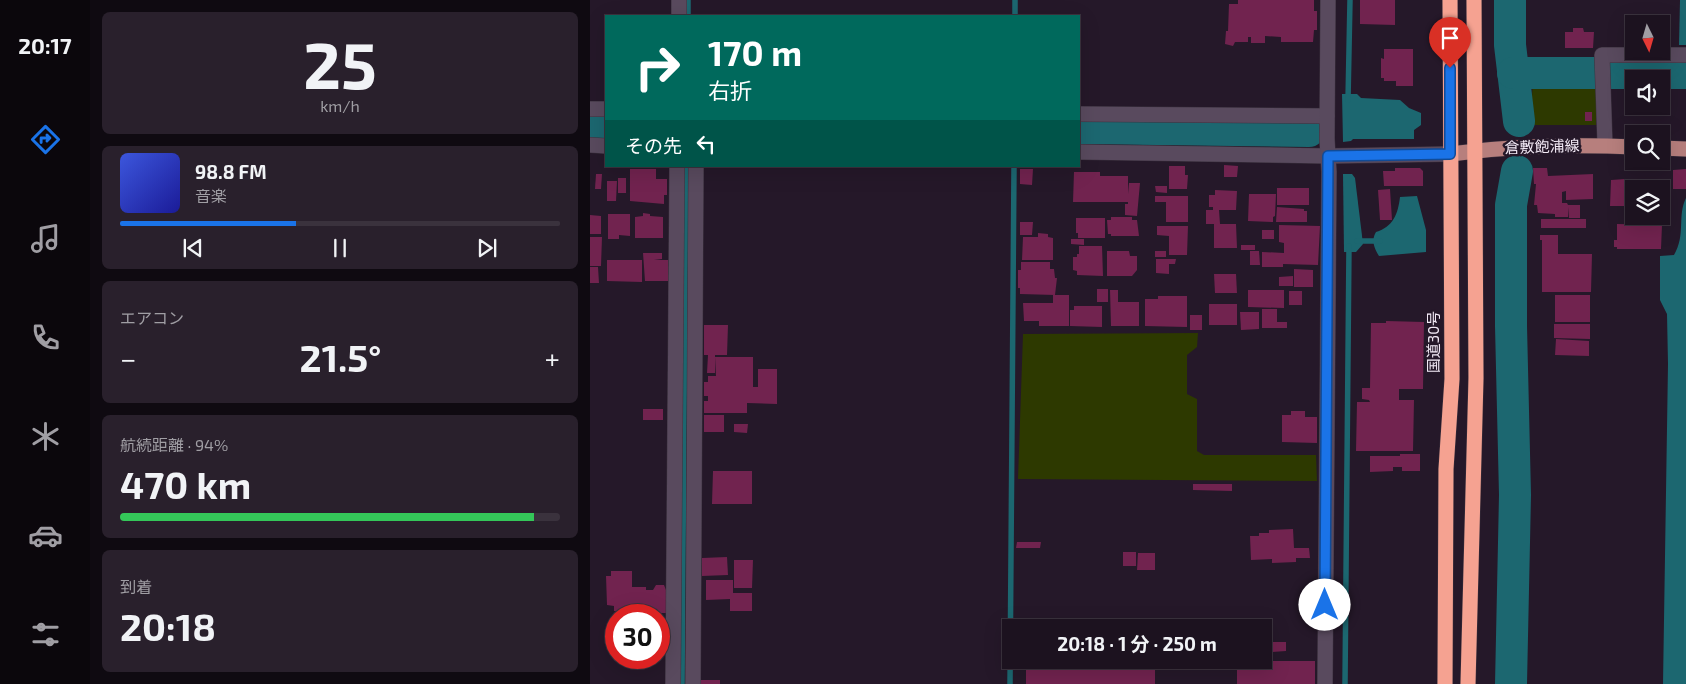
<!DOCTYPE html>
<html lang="ja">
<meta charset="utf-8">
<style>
body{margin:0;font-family:"Exo 2","Noto Sans JP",sans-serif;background:#29202c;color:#f1f3f6;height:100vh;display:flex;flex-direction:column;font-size:19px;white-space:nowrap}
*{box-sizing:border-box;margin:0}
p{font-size:16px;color:#a09ea4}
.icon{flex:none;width:28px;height:28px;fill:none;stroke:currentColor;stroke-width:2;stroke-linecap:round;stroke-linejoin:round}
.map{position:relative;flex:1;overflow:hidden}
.panel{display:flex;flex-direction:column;gap:12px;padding:12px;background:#0f0a11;width:500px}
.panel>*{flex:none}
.hud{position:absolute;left:15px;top:15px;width:475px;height:152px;border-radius:0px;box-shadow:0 5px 20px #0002,0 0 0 1px #3a323d;background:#00695c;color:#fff;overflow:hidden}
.needle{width:32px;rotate:175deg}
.controls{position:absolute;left:1035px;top:15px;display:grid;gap:10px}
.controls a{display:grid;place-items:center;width:45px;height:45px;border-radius:0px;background:#1c121f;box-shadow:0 5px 20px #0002,0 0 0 1px #3a323d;font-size:25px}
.speed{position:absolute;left:15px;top:604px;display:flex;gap:10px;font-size:25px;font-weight:700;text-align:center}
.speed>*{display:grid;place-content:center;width:65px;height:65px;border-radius:50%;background:#1c121f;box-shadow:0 5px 20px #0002,0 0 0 1px #3a323d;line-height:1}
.speed .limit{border:8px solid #d22;background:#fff;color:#111}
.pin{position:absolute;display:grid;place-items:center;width:42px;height:42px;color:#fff;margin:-51px -21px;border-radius:50% 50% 50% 0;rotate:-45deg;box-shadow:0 0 5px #0007}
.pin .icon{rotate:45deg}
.me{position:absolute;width:55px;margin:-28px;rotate:0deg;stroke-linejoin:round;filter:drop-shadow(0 0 4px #0008)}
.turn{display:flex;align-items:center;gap:18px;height:105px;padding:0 20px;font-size:22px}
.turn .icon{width:65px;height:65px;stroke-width:2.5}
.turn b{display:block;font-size:35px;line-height:42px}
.then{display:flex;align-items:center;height:48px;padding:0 20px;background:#0003;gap:10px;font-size:19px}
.big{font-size:38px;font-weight:700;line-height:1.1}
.panel .widget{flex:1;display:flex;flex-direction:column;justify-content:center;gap:8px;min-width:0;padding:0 18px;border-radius:8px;background:#29202c}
.panel .dial{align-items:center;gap:0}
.dial b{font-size:65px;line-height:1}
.song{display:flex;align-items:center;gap:15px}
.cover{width:60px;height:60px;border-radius:8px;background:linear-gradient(135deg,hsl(230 70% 55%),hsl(240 70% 35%))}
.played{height:5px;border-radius:2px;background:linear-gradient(90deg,#1a73e8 40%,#3a323d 40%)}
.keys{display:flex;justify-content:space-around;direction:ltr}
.heat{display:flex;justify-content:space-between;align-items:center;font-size:28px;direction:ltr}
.charge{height:8px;border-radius:4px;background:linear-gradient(90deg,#34c759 94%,#3a323d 0)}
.trip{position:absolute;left:412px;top:619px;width:270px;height:50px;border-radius:0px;background:#1c121f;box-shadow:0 5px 20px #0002,0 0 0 1px #3a323d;font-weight:700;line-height:50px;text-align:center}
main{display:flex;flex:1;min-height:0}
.menu{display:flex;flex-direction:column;width:90px;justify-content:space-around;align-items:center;background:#0b070c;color:#a09ea4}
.menu .icon{width:35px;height:35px}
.menu .on{color:#1a73e8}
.menu b{font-size:22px;color:#f1f3f6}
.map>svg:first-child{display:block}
</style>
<main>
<nav class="menu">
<b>20:17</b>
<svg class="icon on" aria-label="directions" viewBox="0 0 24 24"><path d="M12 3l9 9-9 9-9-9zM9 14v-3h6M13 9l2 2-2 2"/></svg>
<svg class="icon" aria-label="music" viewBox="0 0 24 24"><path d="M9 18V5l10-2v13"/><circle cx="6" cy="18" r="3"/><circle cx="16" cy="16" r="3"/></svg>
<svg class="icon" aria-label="phone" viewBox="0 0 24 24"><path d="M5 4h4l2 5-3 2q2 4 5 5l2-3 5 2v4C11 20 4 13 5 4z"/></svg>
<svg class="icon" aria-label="climate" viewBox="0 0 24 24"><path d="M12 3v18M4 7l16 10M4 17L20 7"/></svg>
<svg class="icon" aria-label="car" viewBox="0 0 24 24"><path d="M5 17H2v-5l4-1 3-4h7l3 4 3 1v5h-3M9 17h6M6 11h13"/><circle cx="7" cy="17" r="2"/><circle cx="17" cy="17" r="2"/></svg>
<svg class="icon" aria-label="filters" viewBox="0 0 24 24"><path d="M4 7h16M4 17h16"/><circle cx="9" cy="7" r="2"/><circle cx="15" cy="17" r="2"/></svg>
</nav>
<section class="panel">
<div class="widget dial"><b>25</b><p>km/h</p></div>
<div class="widget">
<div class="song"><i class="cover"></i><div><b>98.8 FM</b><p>音楽</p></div></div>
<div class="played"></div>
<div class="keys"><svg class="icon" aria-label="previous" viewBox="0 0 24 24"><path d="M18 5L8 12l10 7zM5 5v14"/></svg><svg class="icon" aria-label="pause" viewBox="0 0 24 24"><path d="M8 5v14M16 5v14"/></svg><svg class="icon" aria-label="next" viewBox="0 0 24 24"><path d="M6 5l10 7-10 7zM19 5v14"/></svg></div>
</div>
<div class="widget"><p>エアコン</p>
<div class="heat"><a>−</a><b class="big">21.5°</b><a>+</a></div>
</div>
<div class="widget"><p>航続距離 · 94%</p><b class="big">470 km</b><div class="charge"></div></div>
<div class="widget"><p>到着</p><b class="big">20:18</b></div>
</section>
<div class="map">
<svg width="1096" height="684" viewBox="0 0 1096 684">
<rect width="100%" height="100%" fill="#251829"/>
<g fill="#2d3900">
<polygon points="943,81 1006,81 1006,125 940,125"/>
<polygon points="608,333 607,347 597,355 597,394 607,399 607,451 614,455 726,455 727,481 428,479 433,334"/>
</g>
<g fill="#1c6770">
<polygon points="1090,0 1096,0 1096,45 1089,45"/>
<polygon points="752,94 767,94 771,98 810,100 819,108 831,113 831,125 824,130 824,139 763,139 761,141 753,142"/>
<polygon points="753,174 762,174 765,178 773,244 766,252 754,252"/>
<path d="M827,196L836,230V252L789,256C784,248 781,240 786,232C803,227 808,214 810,197Z"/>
<path d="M1096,198V684H1073L1078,364L1077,314L1070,300V256L1084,255C1096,235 1087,216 1096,198Z"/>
</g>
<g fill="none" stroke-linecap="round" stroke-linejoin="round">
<g stroke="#1c6770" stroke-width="5.5">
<polyline points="98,16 98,0"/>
<polyline points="425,16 425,0"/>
<polyline points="758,100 760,0"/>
<polyline points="767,241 790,241"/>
<polyline points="910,245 921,245"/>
<polyline points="92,684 96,166"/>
<polyline points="420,684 424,167"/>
<polyline points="755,684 759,246"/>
</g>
<g stroke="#1c6770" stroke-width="32">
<polyline points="920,0 920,45 929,121"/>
<polyline points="923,73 1096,73"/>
<polyline points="0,122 16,123"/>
<polyline points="489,128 719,131"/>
<polyline points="921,684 925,495 921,326 921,205 927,171"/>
</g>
</g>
<g fill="#71234f">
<polygon points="648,0 724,0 724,11 727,11 727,30 724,30 723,42 691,42 691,37 675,36 675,43 661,43 661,37 658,37 658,42 645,42 643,46 635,44 636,31 638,31 639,4 648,4"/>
<polygon points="770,0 805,0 805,25 770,24"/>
<polygon points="983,28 993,28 994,32 1004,32 1003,48 975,48 975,32 983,32"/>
<polygon points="794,49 823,49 823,86 806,86 806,81 794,81 794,78 791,78 791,58 794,59"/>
<rect x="995" y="112" width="7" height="9"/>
<polygon points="634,165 648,166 647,177 634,177"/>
<polygon points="579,166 595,166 595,175 598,175 597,189 579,189"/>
<polygon points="805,168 830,168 833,171 833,186 794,186 793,171 805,171"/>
<polygon points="943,168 957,168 958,176 1003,174 1003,199 976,200 976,191 972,192 972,203 977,203 978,205 990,205 990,218 979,218 978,207 978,217 965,217 965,214 948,213 947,205 944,205 946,184 944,184"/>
<polygon points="40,169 66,169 66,179 77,179 77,195 74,195 74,204 40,201"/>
<polygon points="430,169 443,169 442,185 430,184"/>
<polygon points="1096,169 1096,189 1083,189 1083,170"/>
<polygon points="484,172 510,172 510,176 538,176 538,194 539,183 550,183 547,216 535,215 535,204 538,204 538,202 483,202"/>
<polygon points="6,174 12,174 11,189 5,189"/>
<rect x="28" y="178" width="8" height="15"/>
<polygon points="1035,179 1035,190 1044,190 1044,211 1039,211 1039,202 1037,202 1037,206 1020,206 1021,180"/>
<polygon points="17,181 27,181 26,201 17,201"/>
<polygon points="1065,185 1078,185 1078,215 1071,215 1071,189 1064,189"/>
<polygon points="565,186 577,186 577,193 566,192"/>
<rect x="687" y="188" width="32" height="17"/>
<polygon points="800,189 802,220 790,220 788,190"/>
<polygon points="625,190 647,191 646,210 629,210 630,224 646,224 647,248 624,248 624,224 616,224 616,210 623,210 623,207 619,207 619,195 625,195"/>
<polygon points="659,194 686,194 685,216 683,217 683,222 658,221"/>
<polygon points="565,196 598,196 598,222 576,222 576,202 565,202"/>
<polygon points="687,207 714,209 714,211 717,211 717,222 686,222"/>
<polygon points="53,213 60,214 60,216 73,217 73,238 45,238 45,217 53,216"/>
<polygon points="18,214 40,214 40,236 29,235 29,239 18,239"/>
<polygon points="0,215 11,216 11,234 0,234"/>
<polygon points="521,217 542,217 542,220 547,220 549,236 521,236 521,234 518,234 517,220 521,220"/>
<polygon points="486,218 515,218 515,238 488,238 488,233 486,233"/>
<rect x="951" y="219" width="45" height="9"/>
<polygon points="430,222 443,222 442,235 430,235"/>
<polygon points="1027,224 1072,225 1071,249 1027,249 1027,247 1024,247 1024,240 1027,240"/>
<polygon points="689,225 730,226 728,265 693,264 693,267 672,267 672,252 694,253 694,243 689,242"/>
<polygon points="567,226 598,226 597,255 579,255 579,236 567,235"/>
<rect x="672" y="230" width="12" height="9"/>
<polygon points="448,233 458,234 458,237 463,238 463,260 432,260 433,237 448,237"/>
<polygon points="950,235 968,235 968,254 1002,254 1001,292 952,292 952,240 950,240"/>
<polygon points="0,237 12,237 11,266 0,266"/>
<polygon points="481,239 494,239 494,245 481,244"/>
<rect x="651" y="245" width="14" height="5"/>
<polygon points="489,246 512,246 513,276 487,275 487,271 483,270 483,257 487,257 487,254 489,254"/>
<polygon points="517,251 539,251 540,256 547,256 547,270 542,276 517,276"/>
<rect x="565" y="251" width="11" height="6"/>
<polygon points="660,251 669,251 670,265 660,265"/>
<polygon points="53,253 72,253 72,259 64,260 78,260 78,281 55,281"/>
<polygon points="566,259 586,259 585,264 579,264 579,274 566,273"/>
<polygon points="17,260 52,260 52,282 17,281"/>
<polygon points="431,262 460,262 460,269 464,269 465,278 467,278 465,295 430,294 430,288 428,288 428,270 431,270"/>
<polygon points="0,267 8,267 9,283 0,283"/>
<polygon points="704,269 723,270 723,287 704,287"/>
<polygon points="624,274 646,274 647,293 625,293"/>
<polygon points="703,276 703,286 689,286 689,277"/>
<rect x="507" y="289" width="11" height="13"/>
<polygon points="520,290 528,290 528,302 549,302 549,326 521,326"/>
<polygon points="658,290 694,290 694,308 658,307"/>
<rect x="699" y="291" width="13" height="14"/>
<polygon points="463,295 479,295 479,326 449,326 449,321 434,321 433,303 463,303"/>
<rect x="965" y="295" width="35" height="27"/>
<polygon points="568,296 597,296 597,327 555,326 555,299 568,299"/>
<rect x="619" y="304" width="28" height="21"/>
<polygon points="484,306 512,306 512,327 480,326 480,310 484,310"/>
<polygon points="672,309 687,309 687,322 697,322 697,328 672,328"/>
<polygon points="650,312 669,312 669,329 651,330"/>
<rect x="600" y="315" width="12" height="15"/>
<polygon points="796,321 834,322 833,389 809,389 809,400 824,400 823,451 766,451 767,402 780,402 779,400 772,399 772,388 780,388 781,323 796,323"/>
<polygon points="964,324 1000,324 1000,339 964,338"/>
<polygon points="114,325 138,325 137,355 125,355 125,373 117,373 118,355 114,355"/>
<polygon points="966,339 999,341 999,356 965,355"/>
<polygon points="125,357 163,357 163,387 168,387 168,369 187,369 187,404 157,403 157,413 114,413 114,401 118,401 118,396 114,396 114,382 118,382 118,376 126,376"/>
<rect x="53" y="409" width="20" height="11"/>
<polygon points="701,411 715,411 715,417 727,417 727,443 692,442 692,415 701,415"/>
<rect x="114" y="415" width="20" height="17"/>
<polygon points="144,424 158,424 157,433 144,432"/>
<polygon points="810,454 830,454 830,471 812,471 812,467 803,467 803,471 780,472 780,456 810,456"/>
<polygon points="123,471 162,471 162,504 122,504"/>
<polygon points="603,484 642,484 642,491 603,490"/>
<polygon points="703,529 704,548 719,548 720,558 706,558 706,562 682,563 682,559 661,560 660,536 669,536 669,533 679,533 679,530"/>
<polygon points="427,542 451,542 450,548 426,548"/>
<rect x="533" y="552" width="13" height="14"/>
<polygon points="548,553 565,553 565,570 547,570"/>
<polygon points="137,557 138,575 112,576 112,558"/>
<polygon points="144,560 163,560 162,588 144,588"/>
<polygon points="21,571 42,571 42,587 56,587 56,590 63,590 66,585 74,585 76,590 78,591 78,613 37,613 37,611 24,611 24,606 17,605 16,576 21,576"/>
<polygon points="116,580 143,580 143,593 162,593 162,611 140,611 140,599 116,600"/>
<polygon points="682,642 696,642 696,651 682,652"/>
<polygon points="658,661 725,661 725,684 647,684 647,669 658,669"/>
<polygon points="436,665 565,666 565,684 436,684"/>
<rect x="111" y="680" width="19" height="4"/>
</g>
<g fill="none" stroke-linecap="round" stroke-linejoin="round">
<g stroke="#3c323f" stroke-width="16">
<g id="minor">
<polyline points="89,16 89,0"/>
<polyline points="0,109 16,109"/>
<polyline points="489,114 737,116"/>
<polyline points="0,145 16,146"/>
<polyline points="1015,145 1012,55 1096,55"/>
<polyline points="489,152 738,156 860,154"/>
<polyline points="83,684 87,166"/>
<polyline points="103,684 106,166"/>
<polyline points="735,684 739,172 737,139 738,0"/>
</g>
</g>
<g stroke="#3c323f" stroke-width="16">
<g id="major">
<polyline points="1071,148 1096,149"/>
<path d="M860,154C921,146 983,144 1044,147"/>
</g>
</g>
<g stroke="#3c323f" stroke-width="16">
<g id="highway">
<polyline points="855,684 856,469 862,379 860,0"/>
<polyline points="878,684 886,378 884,0"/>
</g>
</g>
<use href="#minor" stroke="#594a5e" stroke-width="15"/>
<use href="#major" stroke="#b77f7d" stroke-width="15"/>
<use href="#highway" stroke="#f5a291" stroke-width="15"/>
</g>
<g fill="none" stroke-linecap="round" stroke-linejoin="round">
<g stroke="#114b97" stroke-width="12">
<polyline id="route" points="735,605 738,156 860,154 860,68"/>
</g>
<use href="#route" stroke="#1a73e8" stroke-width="9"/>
</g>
<g text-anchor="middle" stroke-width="5" stroke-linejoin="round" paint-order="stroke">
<g font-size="15" fill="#f2e9f5" stroke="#251829">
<text transform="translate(952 147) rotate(-2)" y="5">倉敷飽浦線</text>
<text transform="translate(844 342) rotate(-90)" y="5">国道30号</text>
</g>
</g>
</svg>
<div class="controls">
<a><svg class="needle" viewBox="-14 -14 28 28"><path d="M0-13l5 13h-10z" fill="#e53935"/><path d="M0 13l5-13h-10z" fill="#a09ea4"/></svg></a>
<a><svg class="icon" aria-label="sound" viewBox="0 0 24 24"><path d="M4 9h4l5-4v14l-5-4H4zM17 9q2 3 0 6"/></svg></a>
<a><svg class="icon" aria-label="search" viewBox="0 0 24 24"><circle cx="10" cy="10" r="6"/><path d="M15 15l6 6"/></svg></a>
<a><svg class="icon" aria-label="layers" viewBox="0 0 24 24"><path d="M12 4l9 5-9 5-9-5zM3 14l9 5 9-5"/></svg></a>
</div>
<div class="speed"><div class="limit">30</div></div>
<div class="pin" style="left:860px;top:68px;background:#d93025"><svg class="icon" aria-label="arrive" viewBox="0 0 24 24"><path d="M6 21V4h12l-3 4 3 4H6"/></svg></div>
<svg class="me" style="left:735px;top:605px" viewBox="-20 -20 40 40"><circle r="19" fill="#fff"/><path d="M0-13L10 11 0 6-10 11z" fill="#1a73e8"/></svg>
<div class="trip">20:18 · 1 分 · 250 m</div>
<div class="hud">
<div class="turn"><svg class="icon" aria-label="right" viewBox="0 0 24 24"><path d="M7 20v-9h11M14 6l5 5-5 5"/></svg><div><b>170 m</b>右折</div></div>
<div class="then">その先<svg class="icon" aria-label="left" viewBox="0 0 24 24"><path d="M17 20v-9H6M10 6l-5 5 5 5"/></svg></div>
</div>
</div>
</main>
